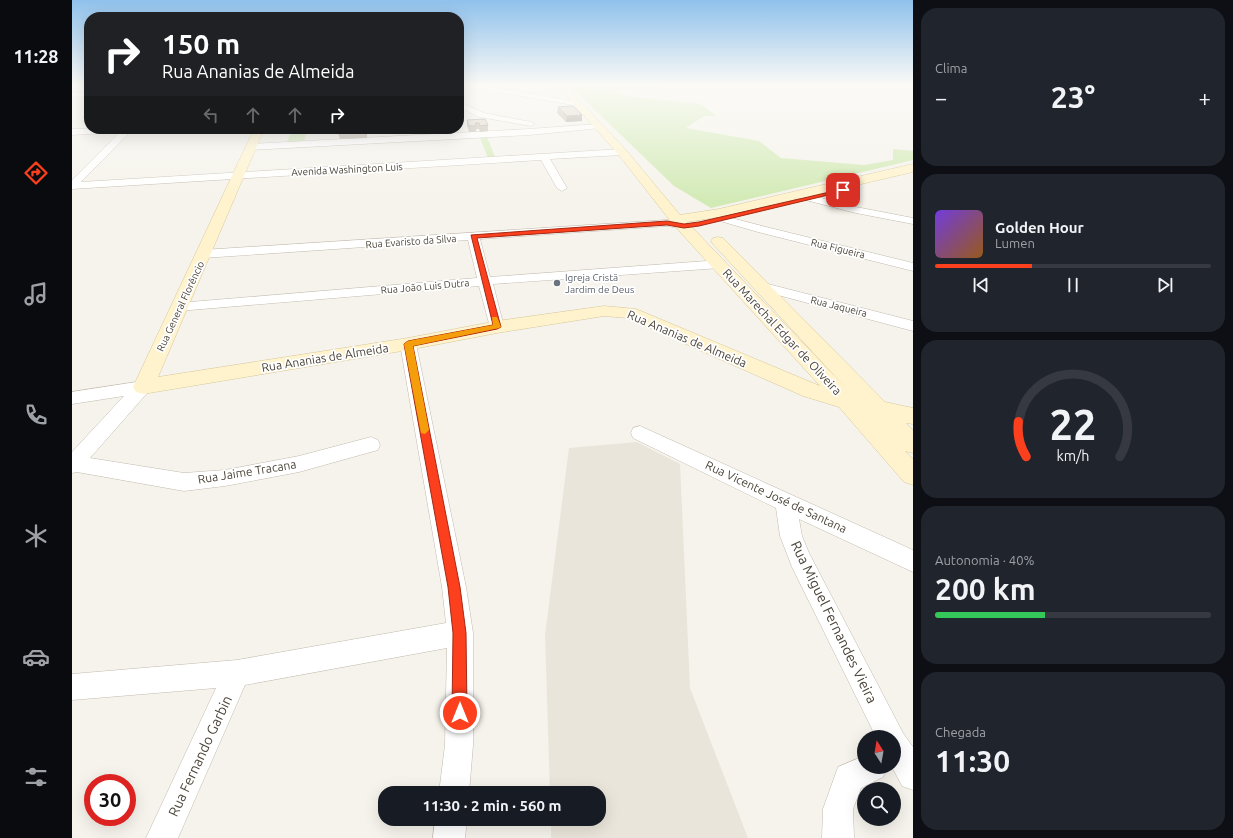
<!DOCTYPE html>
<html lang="pt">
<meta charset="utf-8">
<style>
body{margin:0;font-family:Ubuntu,sans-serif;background:#20242c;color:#f1f3f6;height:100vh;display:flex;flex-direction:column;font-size:15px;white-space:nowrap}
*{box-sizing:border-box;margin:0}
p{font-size:13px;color:#9ea1a6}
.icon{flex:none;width:22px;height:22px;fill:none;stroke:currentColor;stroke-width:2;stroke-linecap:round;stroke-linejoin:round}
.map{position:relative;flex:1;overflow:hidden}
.details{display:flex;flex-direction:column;gap:8px;padding:8px;background:#0d0f14;width:320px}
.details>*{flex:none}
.top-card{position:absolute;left:12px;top:12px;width:380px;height:122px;border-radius:16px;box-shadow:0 4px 16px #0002;background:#202124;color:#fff;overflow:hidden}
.needle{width:26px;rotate:349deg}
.tools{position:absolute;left:785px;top:730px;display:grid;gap:8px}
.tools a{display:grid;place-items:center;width:44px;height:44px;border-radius:50%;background:#171b24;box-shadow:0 4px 16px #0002;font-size:20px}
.speed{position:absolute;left:12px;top:774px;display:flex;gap:8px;font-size:20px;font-weight:700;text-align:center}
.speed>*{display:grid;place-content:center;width:52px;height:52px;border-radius:50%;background:#171b24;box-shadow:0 4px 16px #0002;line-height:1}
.speed .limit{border:6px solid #d22;background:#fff;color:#111}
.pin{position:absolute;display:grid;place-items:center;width:34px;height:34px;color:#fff;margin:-17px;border-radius:8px;box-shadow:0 2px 6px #0006}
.me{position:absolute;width:44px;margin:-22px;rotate:0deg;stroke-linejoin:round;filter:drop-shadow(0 0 3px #0008)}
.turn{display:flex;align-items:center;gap:14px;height:84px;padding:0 12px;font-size:18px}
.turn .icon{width:52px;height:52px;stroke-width:2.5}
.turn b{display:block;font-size:28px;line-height:34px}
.lanes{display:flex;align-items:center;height:38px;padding:0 12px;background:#0003;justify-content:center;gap:20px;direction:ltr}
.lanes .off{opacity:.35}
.big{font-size:30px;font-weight:600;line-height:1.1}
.details .widget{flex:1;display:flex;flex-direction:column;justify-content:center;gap:6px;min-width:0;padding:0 14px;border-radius:16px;background:#20242c}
.details .dial{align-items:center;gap:0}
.dial svg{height:104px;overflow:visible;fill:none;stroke:#363941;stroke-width:7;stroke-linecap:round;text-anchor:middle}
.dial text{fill:#f1f3f6;stroke:none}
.song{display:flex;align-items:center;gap:12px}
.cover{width:48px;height:48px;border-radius:6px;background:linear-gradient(135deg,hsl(260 70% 55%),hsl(30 70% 35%))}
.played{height:4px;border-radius:2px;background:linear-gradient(90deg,#fc3f1d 35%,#363941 35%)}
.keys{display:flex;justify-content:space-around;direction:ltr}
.heat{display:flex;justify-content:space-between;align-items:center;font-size:22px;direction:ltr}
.charge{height:6px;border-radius:3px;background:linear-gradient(90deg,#34c759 40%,#363941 0)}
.trip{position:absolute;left:306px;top:786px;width:228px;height:40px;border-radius:16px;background:#171b24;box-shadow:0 4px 16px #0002;font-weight:600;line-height:40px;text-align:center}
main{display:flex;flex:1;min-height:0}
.menu{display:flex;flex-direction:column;width:72px;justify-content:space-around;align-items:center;background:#090b0e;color:#9ea1a6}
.menu .icon{width:28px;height:28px}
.menu .active{color:#fc3f1d}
.menu b{font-size:18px;color:#f1f3f6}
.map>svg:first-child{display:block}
</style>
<main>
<nav class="menu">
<b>11:28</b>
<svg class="icon active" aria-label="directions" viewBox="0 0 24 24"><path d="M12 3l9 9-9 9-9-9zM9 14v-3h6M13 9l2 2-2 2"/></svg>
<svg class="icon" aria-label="music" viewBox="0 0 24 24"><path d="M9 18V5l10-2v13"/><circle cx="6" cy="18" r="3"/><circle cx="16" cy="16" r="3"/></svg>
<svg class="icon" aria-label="phone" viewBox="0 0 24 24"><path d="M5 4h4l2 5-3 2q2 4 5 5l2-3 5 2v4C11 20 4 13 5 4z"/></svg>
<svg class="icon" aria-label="climate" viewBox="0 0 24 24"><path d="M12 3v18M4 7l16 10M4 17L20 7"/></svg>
<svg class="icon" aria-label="car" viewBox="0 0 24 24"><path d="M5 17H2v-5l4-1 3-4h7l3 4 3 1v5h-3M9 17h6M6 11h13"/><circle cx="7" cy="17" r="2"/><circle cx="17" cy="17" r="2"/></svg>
<svg class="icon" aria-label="filters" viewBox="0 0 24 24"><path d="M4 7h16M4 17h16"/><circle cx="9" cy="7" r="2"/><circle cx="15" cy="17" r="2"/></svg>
</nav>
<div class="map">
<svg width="841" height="838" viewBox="0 0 841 838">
<rect width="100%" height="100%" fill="#f6f3ec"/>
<polygon fill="#eae5da" points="565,442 608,464 618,688 676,838 479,838 479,819 527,819 527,793 478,793 473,635 497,448"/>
<g fill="#d2eab5">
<polygon points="497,85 584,85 590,88 543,90 554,96 629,104 644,116 632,116 614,128 687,141 709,158 792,165 821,160 821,149 841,151 841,160 639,208 602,186"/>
<polygon points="235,131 232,141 215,142 219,132"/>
<polygon points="415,137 423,157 416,158 408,138"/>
</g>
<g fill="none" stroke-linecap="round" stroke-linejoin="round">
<g stroke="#c2bbae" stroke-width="1">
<g id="street">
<polygon points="393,85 406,85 507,102 511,104 507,106 396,87"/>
<polygon points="17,92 17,96 0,97 0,93"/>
<polygon points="387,102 412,113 459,122 463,124 459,126 407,117 387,107"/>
<polygon points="526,124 530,126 529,128 457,135 179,150 175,147 179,144 457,129"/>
<polygon points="0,129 65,129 64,131 58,132 9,182 550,149 555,152 550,155 478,159 495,188 490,191 485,188 469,160 0,189 0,180 48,132 0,135"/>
<polygon points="726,192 784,207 841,218 841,224 784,213 722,197 721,195"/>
<polygon points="652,216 694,227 841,263 841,271 686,232 648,221 646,219 648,217"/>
<polygon points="595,220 615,224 617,226 615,228 611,229 595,226 408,239 418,277 648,260 653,261 654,264 653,267 648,268 421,284 432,327 430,330 425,332 420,330 418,327 407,286 106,311 101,310 99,307 101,304 106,303 405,278 396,240 131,258 127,257 125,254 127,251 131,250"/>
<polygon points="692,283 841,321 841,331 687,290 685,287 687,284"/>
<polygon points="336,339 341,340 344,344 394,587 401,633 401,745 397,793 367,793 373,745 375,648 173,685 106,838 74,838 144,688 0,700 0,674 165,660 374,623 370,587 328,344 331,340"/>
<polygon points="71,381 77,383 79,387 77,391 18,458 112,473 153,470 227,456 299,437 306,440 308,445 306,450 227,472 153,486 112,491 5,472 0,473 0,452 52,396 0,404 0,392"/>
<polygon points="568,426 841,550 841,572 727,519 730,536 737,553 831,733 841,747 841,790 830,786 820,767 822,767 822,737 804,737 720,567 708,536 704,508 561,438 559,433 561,428"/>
<polygon points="792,756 792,767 816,767 811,777 789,788 781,809 782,838 750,838 751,809 766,767"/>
<polygon points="363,819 395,819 393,838 361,838"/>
</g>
</g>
<g stroke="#d6c79b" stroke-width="1">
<polygon id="secondary" points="485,85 493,85 554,150 608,215 647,209 841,164 841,172 647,217 615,222 774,388 641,244 639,241 641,238 646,237 651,238 813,402 841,408 841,424 834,423 841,430 841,453 833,451 841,459 841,485 832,482 767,407 731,396 555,318 532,316 425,333 336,350 71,394 64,392 61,387 182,129 192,129 86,377 336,338 425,321 532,306 564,309 748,386 600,223 546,154"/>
</g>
<use href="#street" fill="#fff" fill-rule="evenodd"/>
<use href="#secondary" fill="#fff3cd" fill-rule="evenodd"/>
</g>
<g fill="#bab2a6">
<polygon points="486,107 510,115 510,121 494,122 485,113"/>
<polygon points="395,120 416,125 416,131 408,132 407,129 404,129 404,132 397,132 395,126"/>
<polygon points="295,132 295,138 268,139 266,133"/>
</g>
<g fill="#979187">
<polygon points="510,115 510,121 494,122 495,116"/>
<polygon points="294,129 295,129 295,138"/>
</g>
<g fill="#d8cfc1" stroke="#979187">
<polygon points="501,106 510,115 495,116 486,107"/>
<polygon points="413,119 416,125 408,126 407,123 403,123 404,126 397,126 395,120"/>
<polygon points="267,129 294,129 294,132 266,133"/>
</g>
<linearGradient id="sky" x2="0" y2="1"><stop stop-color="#8fc1ec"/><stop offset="0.42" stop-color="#fbfaf6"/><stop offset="1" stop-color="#fbfaf6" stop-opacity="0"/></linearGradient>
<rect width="841" height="202" fill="url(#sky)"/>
<polygon fill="#fc3f1d" stroke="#a42913" points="771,189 773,190 773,191 627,226 612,228 595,225 405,238 429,327 425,329 341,346 388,587 394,633 395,713 392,718 388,720 383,718 380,713 381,633 376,587 332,344 336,341 421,325 399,235 595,221 612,224 627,222"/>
<polygon fill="#f59e0b" points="420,317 425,317 429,327 427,328 341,346 357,430 353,434 349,433 332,344 336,341 421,325"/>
<circle fill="#6b7280" stroke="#fff" stroke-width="1.5" cx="485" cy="283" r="4"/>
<g text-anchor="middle" stroke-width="3.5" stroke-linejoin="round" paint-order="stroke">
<g font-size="10" fill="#4b4439" stroke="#fff">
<text transform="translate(275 169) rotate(-3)" y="4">Avenida Washington Luis</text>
<text transform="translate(339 241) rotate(-4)" y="4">Rua Evaristo da Silva</text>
<text transform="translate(766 248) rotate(14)" y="4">Rua Figueira</text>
<text transform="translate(353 286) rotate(-5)" y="4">Rua João Luis Dutra</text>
<text transform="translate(108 306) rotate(-65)" y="4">Rua General Florêncio</text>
<text transform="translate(767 306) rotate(14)" y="4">Rua Jaqueira</text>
</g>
<g font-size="10" fill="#5b616d" stroke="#fff" text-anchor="start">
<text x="493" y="281">Igreja Cristã<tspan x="493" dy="12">Jardim de Deus</tspan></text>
</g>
<g font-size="12" fill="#4b4439" stroke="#fff">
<text transform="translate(710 332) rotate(47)" y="4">Rua Marechal Edgar de Oliveira</text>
<text transform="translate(615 339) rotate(23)" y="4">Rua Ananias de Almeida</text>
<text transform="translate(253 358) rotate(-9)" y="4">Rua Ananias de Almeida</text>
<text transform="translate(175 472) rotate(-9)" y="4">Rua Jaime Tracana</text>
<text transform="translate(704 497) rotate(25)" y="4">Rua Vicente José de Santana</text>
</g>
<g font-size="14" fill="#4b4439" stroke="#fff">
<text transform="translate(762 622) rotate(64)" y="5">Rua Miguel Fernandes Vieira</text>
<text transform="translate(128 756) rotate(-65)" y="5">Rua Fernando Garbin</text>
</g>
</g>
</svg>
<div class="tools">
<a><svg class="needle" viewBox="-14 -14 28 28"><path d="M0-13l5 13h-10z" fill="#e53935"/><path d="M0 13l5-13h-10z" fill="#9ea1a6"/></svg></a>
<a><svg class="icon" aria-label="search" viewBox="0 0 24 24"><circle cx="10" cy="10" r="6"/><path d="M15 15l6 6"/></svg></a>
</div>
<div class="speed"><div class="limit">30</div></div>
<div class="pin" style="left:771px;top:190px;background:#d93025"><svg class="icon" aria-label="arrive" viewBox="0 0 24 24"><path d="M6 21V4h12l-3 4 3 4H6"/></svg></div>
<svg class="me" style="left:388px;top:713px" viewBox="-20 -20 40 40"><circle r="17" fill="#fc3f1d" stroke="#fff" stroke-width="3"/><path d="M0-11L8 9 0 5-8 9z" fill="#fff"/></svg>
<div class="trip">11:30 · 2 min · 560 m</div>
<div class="top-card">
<div class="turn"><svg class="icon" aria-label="right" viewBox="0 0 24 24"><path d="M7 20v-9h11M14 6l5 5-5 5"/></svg><div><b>150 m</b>Rua Ananias de Almeida</div></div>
<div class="lanes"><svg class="icon off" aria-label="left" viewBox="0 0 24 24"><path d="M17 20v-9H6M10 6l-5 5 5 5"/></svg><svg class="icon off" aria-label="ahead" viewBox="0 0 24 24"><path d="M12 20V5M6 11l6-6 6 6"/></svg><svg class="icon off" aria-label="ahead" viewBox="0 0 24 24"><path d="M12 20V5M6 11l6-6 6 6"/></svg><svg class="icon" aria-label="right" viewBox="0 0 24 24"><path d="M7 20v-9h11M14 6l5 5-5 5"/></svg></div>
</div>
</div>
<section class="details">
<div class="widget"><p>Clima</p>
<div class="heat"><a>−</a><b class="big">23°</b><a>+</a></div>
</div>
<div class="widget">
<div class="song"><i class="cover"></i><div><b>Golden Hour</b><p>Lumen</p></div></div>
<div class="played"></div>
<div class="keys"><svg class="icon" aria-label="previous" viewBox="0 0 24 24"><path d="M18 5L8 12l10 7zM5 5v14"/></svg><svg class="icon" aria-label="pause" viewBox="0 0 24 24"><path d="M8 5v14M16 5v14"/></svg><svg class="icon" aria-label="next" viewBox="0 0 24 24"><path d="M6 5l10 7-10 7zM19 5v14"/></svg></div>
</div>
<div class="widget dial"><svg viewBox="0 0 100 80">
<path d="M14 69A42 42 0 1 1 86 69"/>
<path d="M14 69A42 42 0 0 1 8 42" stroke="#fc3f1d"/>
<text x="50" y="56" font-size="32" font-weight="700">22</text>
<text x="50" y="72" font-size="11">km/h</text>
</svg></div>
<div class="widget"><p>Autonomia · 40%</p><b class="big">200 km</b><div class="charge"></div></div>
<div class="widget"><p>Chegada</p><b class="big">11:30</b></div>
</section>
</main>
